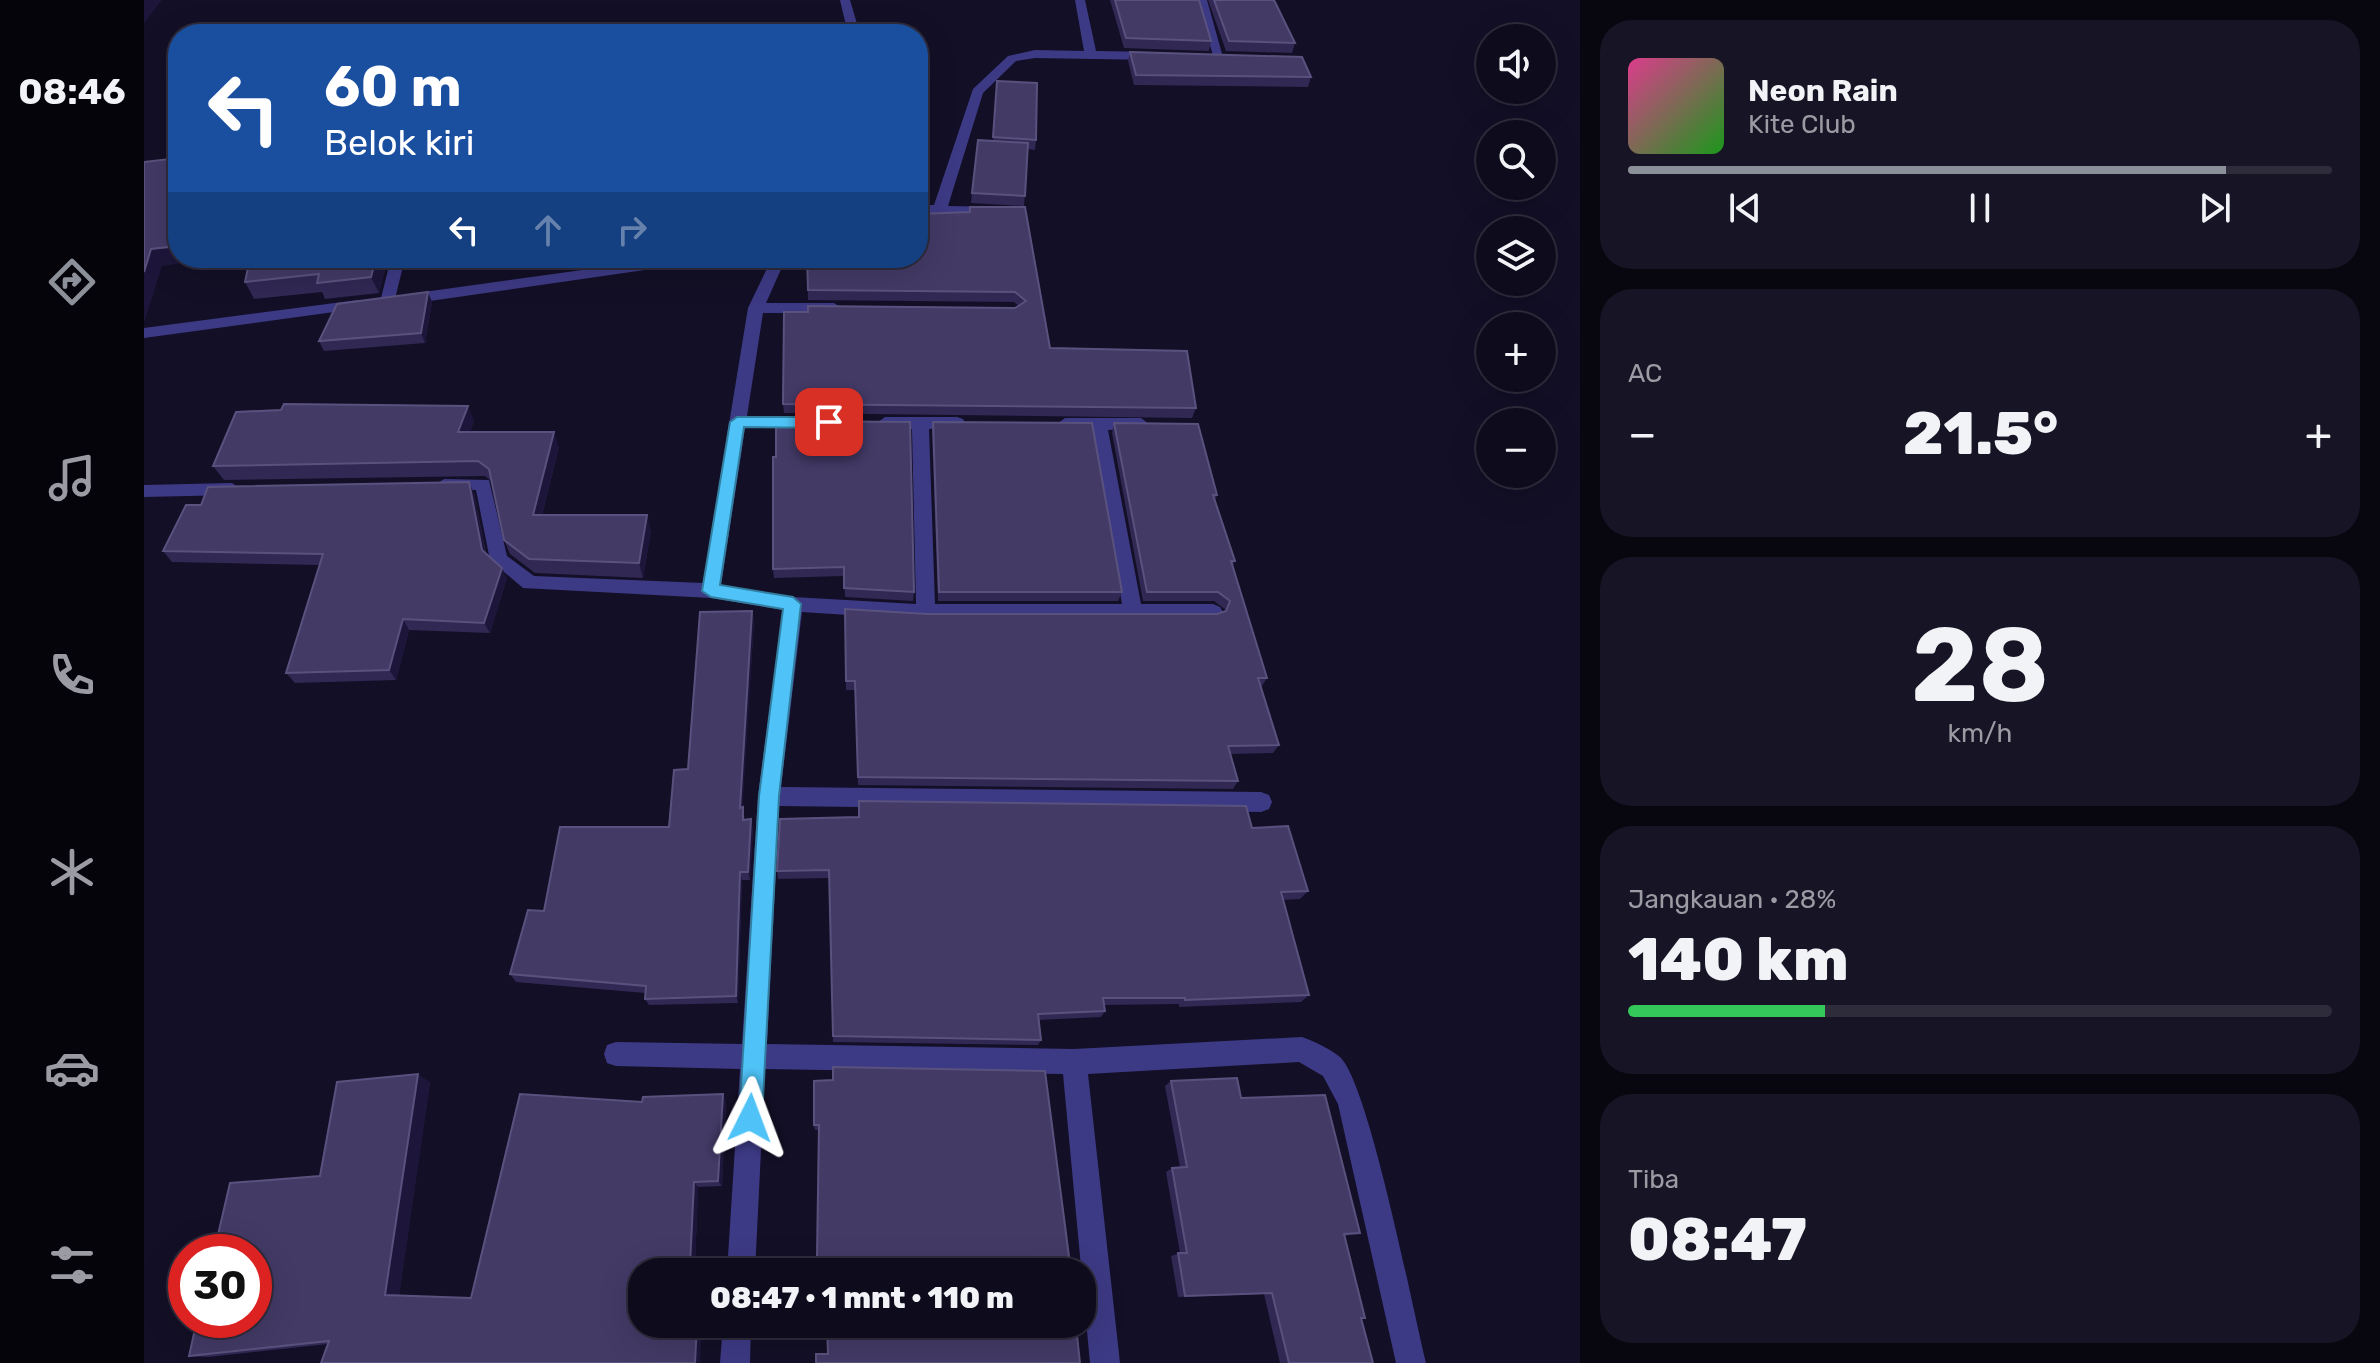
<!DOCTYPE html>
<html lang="id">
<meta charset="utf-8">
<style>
body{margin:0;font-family:Rubik,sans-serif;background:#171425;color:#f1f3f6;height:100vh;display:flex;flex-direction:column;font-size:30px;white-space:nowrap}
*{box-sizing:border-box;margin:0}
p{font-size:26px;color:#9b9ba3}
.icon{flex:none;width:44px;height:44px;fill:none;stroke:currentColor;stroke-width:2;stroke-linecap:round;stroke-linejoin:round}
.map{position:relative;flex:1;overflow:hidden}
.panel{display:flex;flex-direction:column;gap:20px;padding:20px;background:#08060f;width:800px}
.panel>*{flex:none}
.top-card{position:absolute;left:24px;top:24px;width:760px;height:244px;border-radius:32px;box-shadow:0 8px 32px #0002,0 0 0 2px #2e2b3b;background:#1a4fa0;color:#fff;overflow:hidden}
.fabs{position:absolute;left:1332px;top:24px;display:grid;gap:16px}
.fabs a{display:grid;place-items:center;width:80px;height:80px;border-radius:50%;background:#0e0b1c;box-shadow:0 8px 32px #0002,0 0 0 2px #2e2b3b;font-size:40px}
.speed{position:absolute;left:24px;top:1234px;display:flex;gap:16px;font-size:40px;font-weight:700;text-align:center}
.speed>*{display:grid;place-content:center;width:104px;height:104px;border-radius:50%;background:#0e0b1c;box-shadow:0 8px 32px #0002,0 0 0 2px #2e2b3b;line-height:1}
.speed .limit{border:12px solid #d22;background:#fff;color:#111}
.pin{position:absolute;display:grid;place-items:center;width:68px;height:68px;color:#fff;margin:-34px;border-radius:16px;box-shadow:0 4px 12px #0006}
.me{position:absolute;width:88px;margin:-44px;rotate:3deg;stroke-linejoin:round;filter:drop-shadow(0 0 6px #0008)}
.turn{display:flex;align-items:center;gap:28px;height:168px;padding:0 24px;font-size:36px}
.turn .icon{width:104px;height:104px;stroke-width:2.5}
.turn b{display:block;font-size:56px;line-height:68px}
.lanes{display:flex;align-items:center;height:76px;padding:0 24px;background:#0003;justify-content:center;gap:40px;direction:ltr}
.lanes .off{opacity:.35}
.big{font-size:60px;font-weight:800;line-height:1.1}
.panel .tile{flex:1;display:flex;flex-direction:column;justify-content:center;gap:12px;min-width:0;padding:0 28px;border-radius:32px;background:#171425}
.panel .dial{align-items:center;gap:0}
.dial b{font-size:104px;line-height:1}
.song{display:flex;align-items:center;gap:24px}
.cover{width:96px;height:96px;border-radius:12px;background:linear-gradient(135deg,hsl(330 70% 55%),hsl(120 70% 35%))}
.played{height:8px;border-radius:4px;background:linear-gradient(90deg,#8c9099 85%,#2e2b3b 85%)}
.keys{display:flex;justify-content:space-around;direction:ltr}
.heat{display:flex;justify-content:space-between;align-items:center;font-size:44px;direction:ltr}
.charge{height:12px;border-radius:6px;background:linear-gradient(90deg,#34c759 28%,#2e2b3b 0)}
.trip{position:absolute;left:484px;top:1258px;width:468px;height:80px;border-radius:32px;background:#0e0b1c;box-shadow:0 8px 32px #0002,0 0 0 2px #2e2b3b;font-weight:800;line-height:80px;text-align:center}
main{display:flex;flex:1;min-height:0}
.tabs{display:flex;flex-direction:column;width:144px;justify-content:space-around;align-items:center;background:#06040b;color:#9b9ba3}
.tabs .icon{width:56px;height:56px}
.tabs .active{color:#8c9099}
.tabs b{font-size:36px;color:#f1f3f6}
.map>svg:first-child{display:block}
</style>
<main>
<nav class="tabs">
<b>08:46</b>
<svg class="icon active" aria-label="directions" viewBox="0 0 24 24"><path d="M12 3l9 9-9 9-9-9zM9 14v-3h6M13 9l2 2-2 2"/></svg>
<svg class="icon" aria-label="music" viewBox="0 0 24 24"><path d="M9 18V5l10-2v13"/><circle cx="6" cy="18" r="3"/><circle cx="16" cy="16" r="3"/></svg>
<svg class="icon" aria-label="phone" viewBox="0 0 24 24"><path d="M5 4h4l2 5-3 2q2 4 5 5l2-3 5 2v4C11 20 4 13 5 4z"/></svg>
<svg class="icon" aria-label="climate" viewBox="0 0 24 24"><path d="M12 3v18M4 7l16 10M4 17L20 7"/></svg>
<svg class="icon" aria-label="car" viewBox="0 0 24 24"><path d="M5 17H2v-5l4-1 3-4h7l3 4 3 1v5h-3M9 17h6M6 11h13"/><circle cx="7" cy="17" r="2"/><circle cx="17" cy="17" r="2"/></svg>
<svg class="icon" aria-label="filters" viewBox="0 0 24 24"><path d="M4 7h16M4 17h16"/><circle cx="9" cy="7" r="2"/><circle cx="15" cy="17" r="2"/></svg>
</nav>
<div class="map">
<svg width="1436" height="1363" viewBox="0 0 1436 1363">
<rect width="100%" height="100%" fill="#130f26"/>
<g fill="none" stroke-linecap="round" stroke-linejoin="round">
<polygon fill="#3d3a85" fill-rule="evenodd" points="696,0 706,0 716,34 704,34"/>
<g fill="#3d3a85" fill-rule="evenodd">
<polygon points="931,0 941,0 952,51 1011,52 1017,56 1011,60 891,58 872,61 839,93 804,206 854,207 861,211 854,215 774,213 774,205 790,205 829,89 864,56 891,50 940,51"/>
<polygon points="1053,0 1063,0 1080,61 1070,59"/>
<polygon points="247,258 261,258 251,299 258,295 525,258 563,258 556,262 258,305 251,300 243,307 236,302"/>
<path d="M628,258H642L622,303H690L698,308L690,313H619L603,416H665L673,422L665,428H601L577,585L649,597L772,604L768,429H741L733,423L741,417H813L819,419L821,423L819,427L785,429L791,604H978L948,430H921L913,424L921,418H997L1005,424L1003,428L964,430L997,604H1069L1076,607L1079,612L1076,617L1069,620H782L658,612L637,787L1117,792L1125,795L1128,802L1125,809L1117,812L635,806L623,1044L930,1049L1158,1037C1170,1041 1186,1049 1196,1057C1225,1084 1269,1311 1282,1363H1252L1194,1104L1179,1076L1155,1062L944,1074L976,1363H946L919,1074L621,1069L611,1272H583L596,1069L472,1066L463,1063L460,1054L463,1045L472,1042L598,1044L614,796L639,610L567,598L379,588L346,560L332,490L300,491L291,485L300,479L345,480L363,556L390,576L559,583L604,308Z"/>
<polygon points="214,300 219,302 219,308 0,338 0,328"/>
<polygon points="88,483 97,489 88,495 0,497 0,485"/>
<polygon points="579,1324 607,1324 606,1363 576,1363"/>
</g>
</g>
<g fill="#312854">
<polygon points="966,0 1055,0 1067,41 1065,51 980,48"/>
<polygon points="1064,0 1130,0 1151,43 1148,53 1082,51"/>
<polygon points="986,52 1167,77 1164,87 990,85 984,61"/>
<polygon points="853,81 892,140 891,150 884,149 880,206 827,203 828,193 849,141"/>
<polygon points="881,207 906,348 1052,408 1048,418 640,413 639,404 875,306 870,302 664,300 663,258 774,258 826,212"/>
<polygon points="106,258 244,258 235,293 181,299 178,292 110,299 101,282"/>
<polygon points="284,292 288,302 281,343 180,351 175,341"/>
<polygon points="330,421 326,432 415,447 398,515 507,530 499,578 391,573 366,554 360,540 347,481 341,476 80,480 69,466"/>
<polygon points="789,422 978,592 974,601 794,601 788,432"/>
<polygon points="970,423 1073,495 1071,500 1091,561 1089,565 1123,678 1118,686 1117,686 1135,745 1129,753 1086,754 1094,781 1089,789 714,785 711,690 702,690 701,609 783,614 1073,614 1082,610 1070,601 999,601 968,433"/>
<polygon points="629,457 770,592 769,601 701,597 700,576 630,578 629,569"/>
<polygon points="330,493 342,553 363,578 346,633 265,630 252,680 151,683 142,673 176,565 28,562 19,551 57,505"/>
<polygon points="608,611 610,621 598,807 601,820 609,828 606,880 598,880 594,1003 505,1005 501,999 501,993 372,982 366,974 525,827 544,769"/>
<polygon points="1108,828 1164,891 1156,899 1139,900 1165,995 1157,1002 1035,1007 1035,1004 960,1005 961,1011 957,1017 894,1020 897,1040 894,1045 689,1042 686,878 634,879 633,871"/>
<polygon points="901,1071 682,1259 674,1259 675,1130 671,1130 670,1125"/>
<polygon points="1027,1081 1097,1098 1216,1233 1200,1236 1217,1318 1229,1363 1136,1363 1120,1294 1034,1297 1027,1256 1036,1253 1022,1172 1028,1168 1036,1167 1021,1086"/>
<polygon points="286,1082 255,1295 327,1298 498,1102 582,1101 578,1186 554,1187 551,1265 579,1267 579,1272 498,1272 184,1344 65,1357 45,1356 176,1176"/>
</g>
<g fill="#1d163a">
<polygon points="0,0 18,0 0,23"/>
<polygon points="34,246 34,258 74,258 18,266 0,323 0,272 7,249"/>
<polygon points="232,258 244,258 235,293 227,277"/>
<polygon points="284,292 288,302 281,343 277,333"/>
<polygon points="324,406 330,421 321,447 314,432"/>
<polygon points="410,432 415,447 394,530 389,515"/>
<polygon points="325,482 330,493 343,561 338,550"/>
<polygon points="503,515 507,530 499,578 495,563"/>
<polygon points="358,568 363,578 346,633 340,623"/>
<polygon points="608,611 610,621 598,817 596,808"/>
<polygon points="259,619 265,630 252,680 245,670"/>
<polygon points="607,819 609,828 606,880 604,872"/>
<polygon points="596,872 598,880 594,1003 592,996"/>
<polygon points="274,1074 286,1082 255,1297 241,1295"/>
<polygon points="579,1094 582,1101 578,1186 574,1181"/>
<polygon points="550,1182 554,1187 551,1268 546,1265"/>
<polygon points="575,1264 579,1267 579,1272 574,1272"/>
<polygon points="553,1324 558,1324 556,1363 551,1363"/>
</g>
<g fill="#433a66" stroke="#5a527e" stroke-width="2">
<polygon points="971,0 1055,0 1067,41 982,38"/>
<polygon points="1070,0 1130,0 1151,43 1085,41"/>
<polygon points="986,52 1158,57 1167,77 992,75"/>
<polygon points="853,81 893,83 892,140 849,137"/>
<polygon points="834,140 884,143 881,196 828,193"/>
<polygon points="34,158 34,246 7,249 0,272 0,162"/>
<polygon points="826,207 881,207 906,348 1043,351 1052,408 639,404 640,312 664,312 664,306 871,308 882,301 871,292 664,290 663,258 774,258 774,214 826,212"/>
<polygon points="106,258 232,258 227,277 173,283 175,274 101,282"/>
<polygon points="284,292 277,333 175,341 193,304"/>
<polygon points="140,404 324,406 314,432 410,432 389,515 503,515 495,563 385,559 360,540 345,469 334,461 69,466 92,412 137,410"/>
<polygon points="639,421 766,422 770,592 700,588 700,567 629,569 629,457 632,457 632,427 639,427"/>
<polygon points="789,422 948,423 978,592 795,592"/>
<polygon points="970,423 1054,424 1073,495 1069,495 1091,561 1087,561 1123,678 1114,678 1135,745 1084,746 1094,781 714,777 711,681 702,681 701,609 783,614 1073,614 1082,611 1086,601 1074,592 1003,592"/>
<polygon points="325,482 338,550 358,568 340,623 259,619 245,670 142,673 179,554 19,551 42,505 57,505 64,487"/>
<polygon points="608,611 596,808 599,807 599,820 607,819 604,872 596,872 592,996 501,999 502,986 366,974 384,910 400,911 416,827 525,827 530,770 544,769 556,612"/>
<polygon points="715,801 1102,806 1108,828 1144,826 1164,891 1137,892 1165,995 1041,1000 1041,998 959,998 961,1011 894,1014 897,1040 689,1036 685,870 633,871 636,819 715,817"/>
<polygon points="689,1067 901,1071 927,1272 682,1272 681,1257 673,1257 675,1125 670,1125 670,1081 689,1080"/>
<polygon points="274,1074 241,1295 327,1298 376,1094 498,1102 499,1097 579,1094 574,1181 550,1182 546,1265 575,1264 574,1272 498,1272 498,1324 553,1324 551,1363 177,1363 185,1341 45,1356 53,1320 110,1320 110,1252 70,1252 86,1183 176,1176 193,1082"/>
<polygon points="1093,1078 1097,1098 1181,1095 1216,1233 1200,1234 1221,1318 1217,1318 1229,1363 1145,1363 1128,1293 1041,1296 1034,1253 1043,1253 1028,1168 1043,1167 1027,1081"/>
<polygon points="683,1324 938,1324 938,1326 932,1326 936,1363 672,1363 672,1354 684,1354"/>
</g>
<polygon fill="#4fc3f7" stroke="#337fa1" stroke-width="2" points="593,417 685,417 692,422 685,428 600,427 576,585 649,597 657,604 635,796 618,1118 615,1126 606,1130 598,1126 595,1118 615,796 639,609 567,597 558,591 586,422"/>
</svg>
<div class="fabs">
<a><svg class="icon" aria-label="sound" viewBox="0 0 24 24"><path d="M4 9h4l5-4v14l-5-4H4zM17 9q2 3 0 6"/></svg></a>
<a><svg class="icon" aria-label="search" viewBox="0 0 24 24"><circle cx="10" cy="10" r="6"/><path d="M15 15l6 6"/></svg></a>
<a><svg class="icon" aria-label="layers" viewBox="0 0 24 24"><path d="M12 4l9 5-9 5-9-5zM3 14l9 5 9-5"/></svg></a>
<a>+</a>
<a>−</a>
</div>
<div class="speed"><div class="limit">30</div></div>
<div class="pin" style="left:685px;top:422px;background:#d93025"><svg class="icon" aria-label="arrive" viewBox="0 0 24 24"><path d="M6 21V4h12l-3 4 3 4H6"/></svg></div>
<svg class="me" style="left:606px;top:1118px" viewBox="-20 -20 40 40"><path d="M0-17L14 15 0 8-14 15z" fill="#4fc3f7" stroke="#fff" stroke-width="4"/></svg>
<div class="trip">08:47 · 1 mnt · 110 m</div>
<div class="top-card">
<div class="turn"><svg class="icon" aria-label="left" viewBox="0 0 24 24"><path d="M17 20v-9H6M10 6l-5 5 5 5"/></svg><div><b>60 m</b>Belok kiri</div></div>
<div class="lanes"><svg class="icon" aria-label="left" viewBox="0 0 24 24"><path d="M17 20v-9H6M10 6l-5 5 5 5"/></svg><svg class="icon off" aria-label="ahead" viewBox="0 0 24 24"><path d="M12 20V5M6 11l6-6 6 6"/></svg><svg class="icon off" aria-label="right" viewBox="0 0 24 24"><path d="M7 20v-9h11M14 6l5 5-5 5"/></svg></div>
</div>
</div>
<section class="panel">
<div class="tile">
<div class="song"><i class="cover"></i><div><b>Neon Rain</b><p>Kite Club</p></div></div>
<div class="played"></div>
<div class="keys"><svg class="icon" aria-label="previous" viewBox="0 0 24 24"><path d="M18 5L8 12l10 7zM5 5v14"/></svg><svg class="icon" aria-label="pause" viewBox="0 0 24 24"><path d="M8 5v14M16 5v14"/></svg><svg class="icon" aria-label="next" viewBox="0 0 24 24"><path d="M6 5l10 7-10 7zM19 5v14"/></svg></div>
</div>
<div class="tile"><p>AC</p>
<div class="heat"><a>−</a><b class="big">21.5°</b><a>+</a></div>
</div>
<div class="tile dial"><b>28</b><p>km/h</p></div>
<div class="tile"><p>Jangkauan · 28%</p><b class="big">140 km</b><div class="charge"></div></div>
<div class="tile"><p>Tiba</p><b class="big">08:47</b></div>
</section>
</main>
